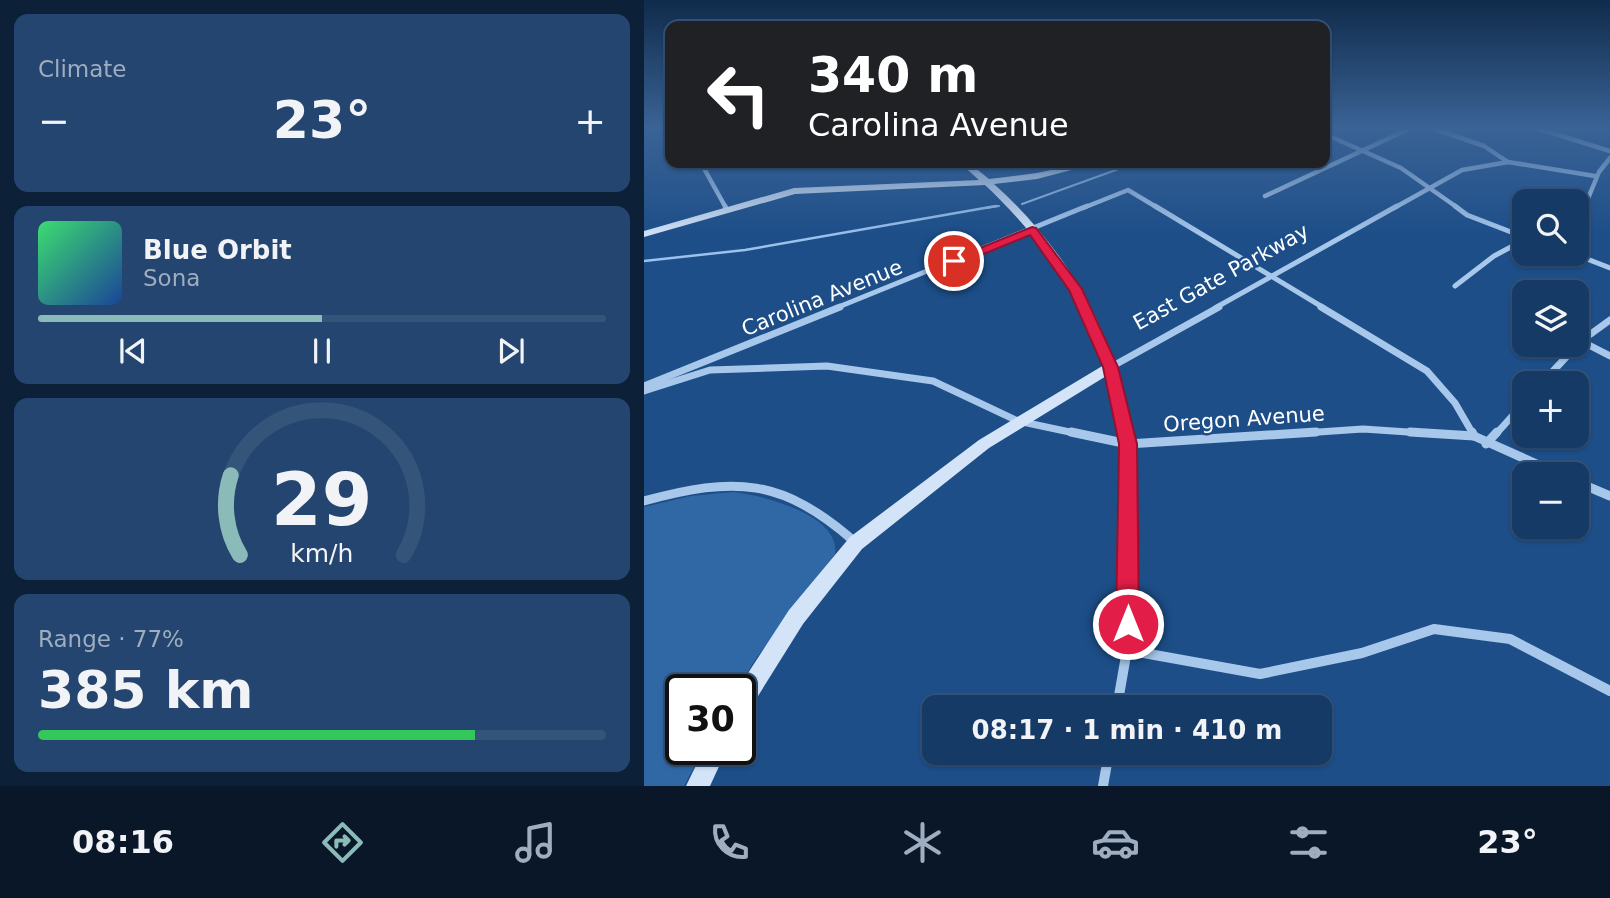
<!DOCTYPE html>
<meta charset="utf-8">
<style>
body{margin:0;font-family:"DejaVu Sans",sans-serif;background:#23456f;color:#f1f3f6;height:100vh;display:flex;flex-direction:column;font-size:26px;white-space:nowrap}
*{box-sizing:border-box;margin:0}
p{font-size:23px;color:#9eadbf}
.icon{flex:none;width:38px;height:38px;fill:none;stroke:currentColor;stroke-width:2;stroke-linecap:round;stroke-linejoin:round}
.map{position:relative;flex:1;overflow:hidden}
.panel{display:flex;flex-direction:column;gap:14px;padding:14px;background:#0c2038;width:644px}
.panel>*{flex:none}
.banner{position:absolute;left:21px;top:21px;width:665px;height:147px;border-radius:14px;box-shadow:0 2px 5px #0004,0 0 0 2px #35547a;background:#202124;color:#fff;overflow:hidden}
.buttons{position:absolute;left:868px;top:189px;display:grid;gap:14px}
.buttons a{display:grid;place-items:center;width:77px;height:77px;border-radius:14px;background:#163a66;box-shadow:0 2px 5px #0004,0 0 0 2px #35547a;font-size:35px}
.speed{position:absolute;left:21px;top:674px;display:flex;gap:14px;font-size:35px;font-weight:700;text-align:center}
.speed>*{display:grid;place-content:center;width:91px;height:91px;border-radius:50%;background:#163a66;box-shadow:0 2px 5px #0004,0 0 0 2px #35547a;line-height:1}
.speed .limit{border:4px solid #111;border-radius:10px;background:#fff;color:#111}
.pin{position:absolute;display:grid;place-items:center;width:60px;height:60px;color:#fff;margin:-30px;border:4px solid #fff;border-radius:50%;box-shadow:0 2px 7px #0007}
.me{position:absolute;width:77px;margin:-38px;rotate:0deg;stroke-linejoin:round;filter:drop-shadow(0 0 5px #0008)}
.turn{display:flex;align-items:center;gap:24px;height:147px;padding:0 28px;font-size:32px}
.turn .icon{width:91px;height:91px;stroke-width:2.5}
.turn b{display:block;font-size:49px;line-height:60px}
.big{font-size:52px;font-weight:700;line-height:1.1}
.panel .tile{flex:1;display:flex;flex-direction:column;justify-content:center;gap:10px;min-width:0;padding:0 24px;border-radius:14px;background:#23456f}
.panel .dial{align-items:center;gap:0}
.dial svg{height:182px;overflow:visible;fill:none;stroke:#35547a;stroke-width:7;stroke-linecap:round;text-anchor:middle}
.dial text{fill:#f1f3f6;stroke:none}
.song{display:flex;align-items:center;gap:21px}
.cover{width:84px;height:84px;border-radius:10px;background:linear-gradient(135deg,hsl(140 70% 55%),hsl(220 70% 35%))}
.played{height:7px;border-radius:4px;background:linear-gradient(90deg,#8bbbb9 50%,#35547a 50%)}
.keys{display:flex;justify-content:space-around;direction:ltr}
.heat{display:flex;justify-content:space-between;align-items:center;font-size:38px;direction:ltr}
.charge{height:10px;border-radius:5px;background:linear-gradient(90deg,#34c759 77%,#35547a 0)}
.trip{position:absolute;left:278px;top:695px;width:410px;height:70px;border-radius:14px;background:#163a66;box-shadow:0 2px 5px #0004,0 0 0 2px #35547a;font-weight:700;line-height:70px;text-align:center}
.menu{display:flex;height:112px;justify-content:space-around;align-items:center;background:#091729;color:#9eadbf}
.menu .icon{width:49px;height:49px}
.menu .on{color:#8bbbb9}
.menu b{font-size:32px;color:#f1f3f6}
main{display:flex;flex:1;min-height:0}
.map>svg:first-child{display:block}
</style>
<main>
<section class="panel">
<div class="tile"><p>Climate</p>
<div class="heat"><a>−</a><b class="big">23°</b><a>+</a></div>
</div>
<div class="tile">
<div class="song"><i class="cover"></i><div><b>Blue Orbit</b><p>Sona</p></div></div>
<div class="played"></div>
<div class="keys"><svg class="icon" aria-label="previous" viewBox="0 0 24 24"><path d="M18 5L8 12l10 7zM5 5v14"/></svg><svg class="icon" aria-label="pause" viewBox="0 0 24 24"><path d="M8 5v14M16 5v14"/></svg><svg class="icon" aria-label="next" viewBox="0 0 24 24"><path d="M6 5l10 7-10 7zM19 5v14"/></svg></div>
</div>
<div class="tile dial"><svg viewBox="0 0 100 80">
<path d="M14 69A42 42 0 1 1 86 69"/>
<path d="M14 69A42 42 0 0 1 10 34" stroke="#8bbbb9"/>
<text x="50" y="56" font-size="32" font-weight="700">29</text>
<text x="50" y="72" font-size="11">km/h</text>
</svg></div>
<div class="tile"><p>Range · 77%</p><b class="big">385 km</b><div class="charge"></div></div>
</section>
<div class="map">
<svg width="966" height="786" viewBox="0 0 966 786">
<rect width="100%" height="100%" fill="#1d4e88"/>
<path fill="#3068a6" d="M89,492C118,495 197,515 191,554L113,657L93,689L37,690V749H60L40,786H0V507L47,496Z"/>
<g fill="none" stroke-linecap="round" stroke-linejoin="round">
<g stroke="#9ac2ed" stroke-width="2">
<polyline points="378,204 491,163"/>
<polyline points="342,208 355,206"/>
</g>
<polyline stroke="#9ac2ed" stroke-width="2.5" points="0,261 101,250 352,206"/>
<g stroke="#a7c7eb" stroke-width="4.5">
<polyline points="785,127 840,146 864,162"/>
<polyline points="889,127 966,151"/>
<polyline points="681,134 757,168 814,208"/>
<polyline points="57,163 82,208"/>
<polyline points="621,196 769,127"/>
<polyline points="439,208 484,190 514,208"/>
<polyline points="750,208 818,170 864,162 951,176"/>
<polyline points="940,208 955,172 966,158"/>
</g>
<g stroke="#a7c7eb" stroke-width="5">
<polyline points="81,206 82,209"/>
<polyline points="511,206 680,308"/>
<polyline points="811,206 823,215 880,237"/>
<polyline points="933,217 941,206"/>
<polyline points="930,254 966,268"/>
<polyline points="811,286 850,256 880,240"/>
<polyline points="192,308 443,206"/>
<polyline points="571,308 753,206"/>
</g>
<g stroke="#a7c7eb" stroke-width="7">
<polyline points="677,307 783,371 811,403 829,434"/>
<polyline points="937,341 966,356"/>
<polyline points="898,383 937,341 966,320"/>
<polyline points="0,386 196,307"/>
<polyline points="0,391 66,370 183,366 289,381 374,421 435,434"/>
<polyline points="482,434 467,367 575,307"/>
<polyline points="645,434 719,429 794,434"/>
<polyline points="852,434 880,403"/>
</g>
<g stroke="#a7c7eb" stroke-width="9">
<polyline points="427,432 484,444 672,432"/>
<polyline points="481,432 484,444 483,591"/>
<polyline points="766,432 830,436 915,474"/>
<polyline points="828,432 830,436"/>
<polyline points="842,444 853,432"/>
<polyline points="933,482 966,496"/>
<path d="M0,501C91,476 138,478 211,542"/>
</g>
<g stroke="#a7c7eb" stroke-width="10">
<polyline points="483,650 616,674 718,653 790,629 866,639 966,691"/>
<polyline points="473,707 483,650 483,589"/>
<polyline points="459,786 465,752"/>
</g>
<g fill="#d3e4f8" fill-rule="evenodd">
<path d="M316,163H325L345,179L393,173L440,163H454L393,179L350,184C386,216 418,256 442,298C454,320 463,344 474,367L472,370L345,448L218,549L159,624L104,712L96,715V690H93L145,610L206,537L335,440L460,365C450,344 442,321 431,300C409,257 376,218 341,185L151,194L0,237V231L150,188L335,180Z"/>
<polygon points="60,749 83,749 66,786 42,786"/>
</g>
</g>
<linearGradient id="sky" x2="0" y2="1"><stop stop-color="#102b4b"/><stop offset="0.54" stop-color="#3a6396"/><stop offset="1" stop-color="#3a6396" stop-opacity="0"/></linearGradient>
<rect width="966" height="237" fill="url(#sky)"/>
<polygon fill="#e11d48" stroke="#92132f" stroke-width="2" points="388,227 392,228 438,289 474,367 493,444 495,624 491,632 484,635 476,632 472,624 475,444 459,367 425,290 386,235 315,264 310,265 304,261"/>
<g text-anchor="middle" stroke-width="5" stroke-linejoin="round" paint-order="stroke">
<g font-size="21" fill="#fff" stroke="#1d4e88">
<text transform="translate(577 277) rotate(-29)" y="7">East Gate Parkway</text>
<text transform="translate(178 298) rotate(-22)" y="7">Carolina Avenue</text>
<text transform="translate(600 419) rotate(-4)" y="7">Oregon Avenue</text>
</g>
</g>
</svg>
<div class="buttons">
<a><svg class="icon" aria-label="search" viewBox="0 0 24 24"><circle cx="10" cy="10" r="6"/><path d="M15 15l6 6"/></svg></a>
<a><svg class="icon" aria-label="layers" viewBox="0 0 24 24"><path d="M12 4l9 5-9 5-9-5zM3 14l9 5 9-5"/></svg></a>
<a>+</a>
<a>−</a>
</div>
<div class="speed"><div class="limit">30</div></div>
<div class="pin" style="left:310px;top:261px;background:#d93025"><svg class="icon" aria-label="arrive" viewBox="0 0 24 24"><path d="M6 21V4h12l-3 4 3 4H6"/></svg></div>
<svg class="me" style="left:484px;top:624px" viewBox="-20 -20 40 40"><circle r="17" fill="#e11d48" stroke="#fff" stroke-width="3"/><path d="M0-11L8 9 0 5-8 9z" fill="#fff"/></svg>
<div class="trip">08:17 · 1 min · 410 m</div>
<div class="banner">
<div class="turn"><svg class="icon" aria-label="left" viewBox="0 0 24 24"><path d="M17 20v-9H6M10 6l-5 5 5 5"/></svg><div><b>340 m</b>Carolina Avenue</div></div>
</div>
</div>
</main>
<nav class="menu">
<b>08:16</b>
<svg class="icon on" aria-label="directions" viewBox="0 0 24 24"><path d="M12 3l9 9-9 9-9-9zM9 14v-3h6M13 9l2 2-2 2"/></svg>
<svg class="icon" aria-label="music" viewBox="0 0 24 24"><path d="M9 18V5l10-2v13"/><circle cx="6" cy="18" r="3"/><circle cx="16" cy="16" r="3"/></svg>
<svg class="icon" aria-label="phone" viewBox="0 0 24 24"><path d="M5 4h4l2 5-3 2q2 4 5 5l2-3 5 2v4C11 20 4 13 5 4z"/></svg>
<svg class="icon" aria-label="climate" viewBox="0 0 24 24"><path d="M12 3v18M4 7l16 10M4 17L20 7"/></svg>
<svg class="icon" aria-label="car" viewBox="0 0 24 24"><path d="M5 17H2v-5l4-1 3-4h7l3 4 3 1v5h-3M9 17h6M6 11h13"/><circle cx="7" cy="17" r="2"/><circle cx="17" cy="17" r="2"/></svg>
<svg class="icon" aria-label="filters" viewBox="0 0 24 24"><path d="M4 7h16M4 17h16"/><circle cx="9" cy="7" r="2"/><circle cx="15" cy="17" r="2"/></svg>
<b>23°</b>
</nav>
